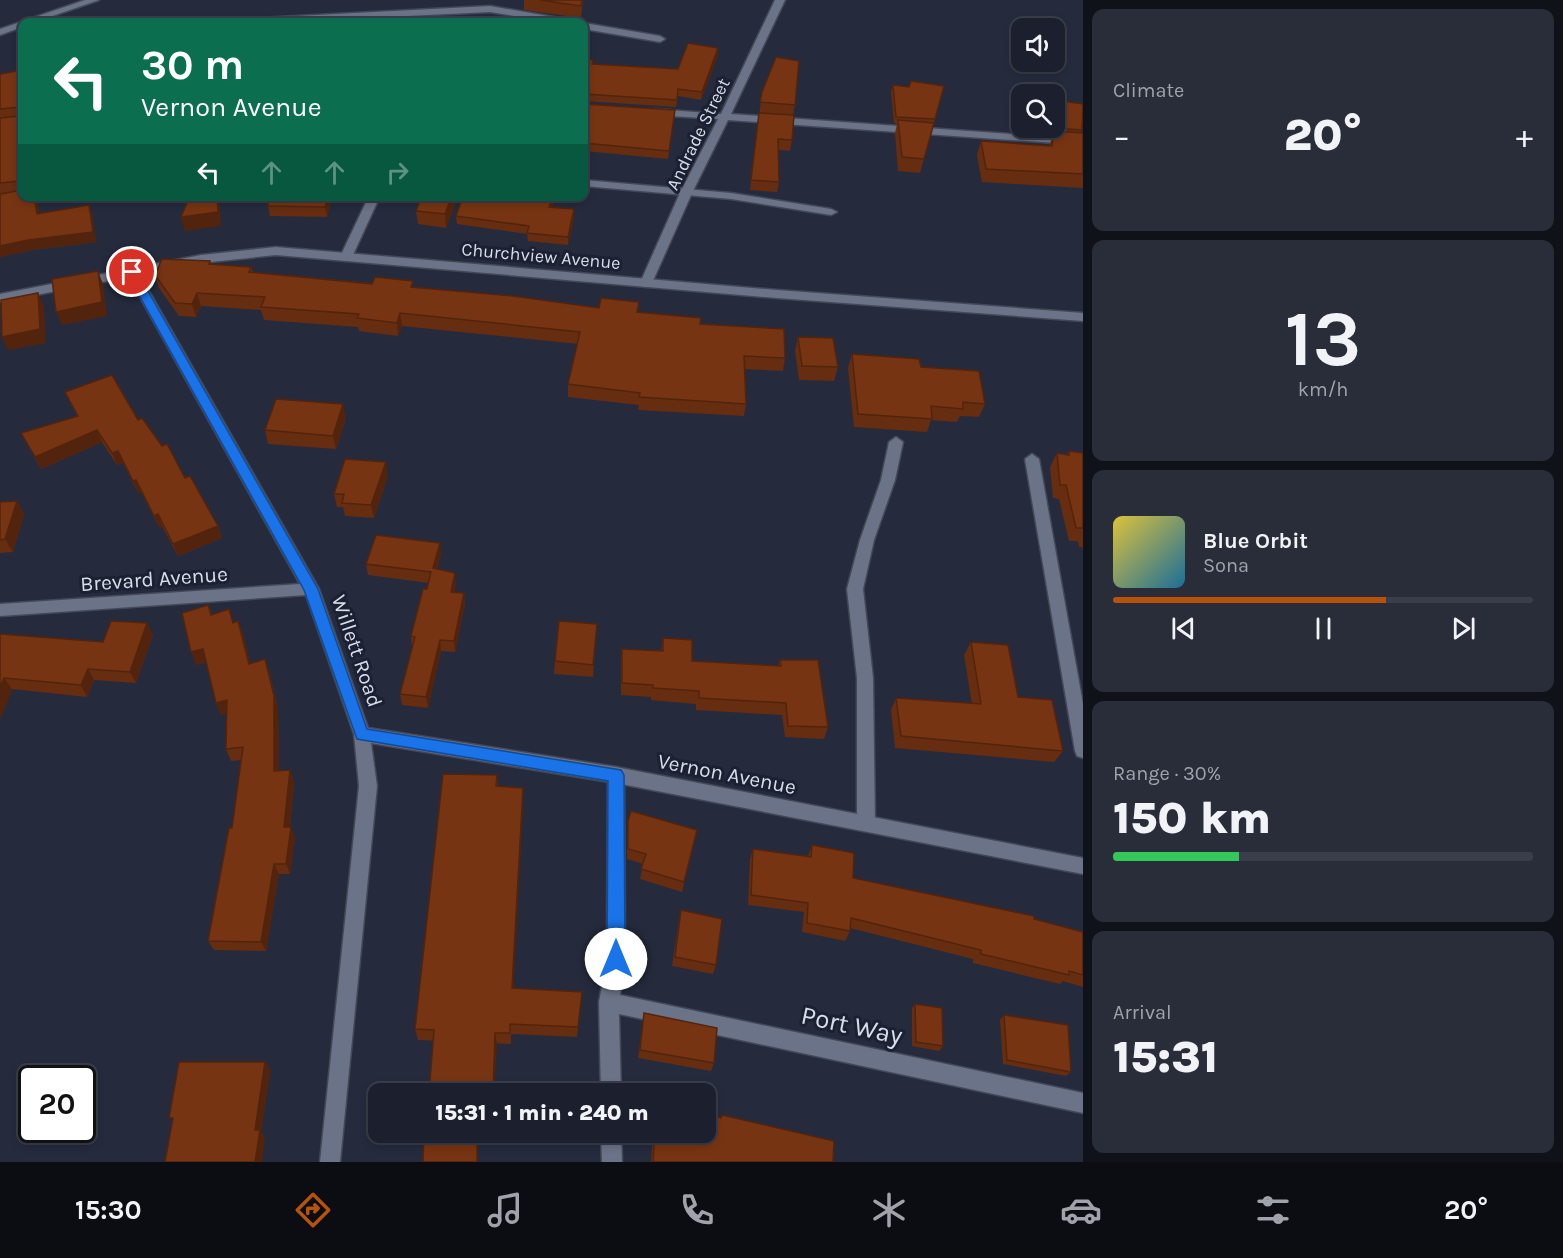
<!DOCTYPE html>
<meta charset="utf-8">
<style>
body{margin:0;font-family:Karla,sans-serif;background:#292d3a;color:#f1f3f6;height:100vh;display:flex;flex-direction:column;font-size:22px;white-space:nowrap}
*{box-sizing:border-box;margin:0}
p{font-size:20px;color:#a0a3aa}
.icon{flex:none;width:33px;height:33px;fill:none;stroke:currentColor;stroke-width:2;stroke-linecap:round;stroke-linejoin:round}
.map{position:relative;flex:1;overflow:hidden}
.details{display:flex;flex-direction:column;gap:9px;padding:9px;background:#0f1219;width:480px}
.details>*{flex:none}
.hud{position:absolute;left:18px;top:18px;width:570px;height:183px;border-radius:12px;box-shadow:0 3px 9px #0003,0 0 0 2px #3a3e4a;background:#0b6e4f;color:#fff;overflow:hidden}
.controls{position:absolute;left:1011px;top:18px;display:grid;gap:12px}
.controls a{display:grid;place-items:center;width:54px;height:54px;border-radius:12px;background:#1c202e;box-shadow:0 3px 9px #0003,0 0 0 2px #3a3e4a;font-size:30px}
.speed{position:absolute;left:18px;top:1065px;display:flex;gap:12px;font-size:30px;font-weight:700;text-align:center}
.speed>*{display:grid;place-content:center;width:78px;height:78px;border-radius:50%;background:#1c202e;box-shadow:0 3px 9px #0003,0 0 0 2px #3a3e4a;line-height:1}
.speed .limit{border:3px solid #111;border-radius:9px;background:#fff;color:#111}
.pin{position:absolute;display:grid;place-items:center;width:51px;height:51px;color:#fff;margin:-26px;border:3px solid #fff;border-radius:50%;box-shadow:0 2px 6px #0007}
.me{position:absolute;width:66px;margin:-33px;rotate:0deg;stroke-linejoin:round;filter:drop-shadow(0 0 4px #0008)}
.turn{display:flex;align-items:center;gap:21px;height:126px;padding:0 24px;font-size:27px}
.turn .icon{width:78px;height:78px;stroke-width:2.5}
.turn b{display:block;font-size:42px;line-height:51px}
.lanes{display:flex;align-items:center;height:57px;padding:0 24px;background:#0003;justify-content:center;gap:30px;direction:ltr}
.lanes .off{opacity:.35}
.big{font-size:45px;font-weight:800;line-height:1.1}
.details .widget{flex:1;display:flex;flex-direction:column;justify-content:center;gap:9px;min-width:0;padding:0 21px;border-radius:12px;background:#292d3a}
.details .dial{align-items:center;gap:0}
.dial b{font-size:78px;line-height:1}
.song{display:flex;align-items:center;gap:18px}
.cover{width:72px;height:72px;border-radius:9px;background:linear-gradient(135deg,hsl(50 70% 55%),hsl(200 70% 35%))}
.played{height:6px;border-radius:3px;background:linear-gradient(90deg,#b45309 65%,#3a3e4a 65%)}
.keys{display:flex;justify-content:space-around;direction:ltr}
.heat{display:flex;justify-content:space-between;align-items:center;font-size:33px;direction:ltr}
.charge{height:9px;border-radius:4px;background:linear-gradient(90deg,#34c759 30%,#3a3e4a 0)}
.trip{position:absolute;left:368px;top:1083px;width:348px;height:60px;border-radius:12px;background:#1c202e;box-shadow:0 3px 9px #0003,0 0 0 2px #3a3e4a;font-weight:800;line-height:60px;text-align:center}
.dock{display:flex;height:96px;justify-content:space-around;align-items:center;background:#0b0d12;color:#a0a3aa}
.dock .icon{width:42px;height:42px}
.dock .on{color:#b45309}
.dock b{font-size:27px;color:#f1f3f6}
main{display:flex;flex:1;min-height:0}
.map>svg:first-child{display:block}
</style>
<main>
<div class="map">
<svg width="1083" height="1162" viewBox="0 0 1083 1162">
<rect width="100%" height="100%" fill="#252b3d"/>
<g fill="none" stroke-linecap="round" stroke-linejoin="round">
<g stroke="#434857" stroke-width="3">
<g id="service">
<polygon points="584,180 731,193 831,209 837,212 831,215 731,199 584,186"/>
<polygon points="896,437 903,442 895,480 874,540 863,589 873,678 875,823 872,829 866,831 860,829 857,823 857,678 847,589 860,540 881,480 889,442"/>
<polygon points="616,767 622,770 624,775 625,959 620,995 1083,1093 1083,1113 619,1014 621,1094 601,1094 599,1002 607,959 608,775 610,770"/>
<polygon points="601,1132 621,1132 622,1162 602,1162"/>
</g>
</g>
<g stroke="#434857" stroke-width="3">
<g id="minor">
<polygon points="85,0 99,0 35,22 22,22 22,27 0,35 0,29"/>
<polygon points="775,0 785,0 731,114 1083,139 1083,145 728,120 692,193 652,283 646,287 642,286 640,283 680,193 718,119 655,115 650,112 655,109 721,114"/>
<polygon points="490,6 565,19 570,22 552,22 490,12 285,22 236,22 241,19"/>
<polygon points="584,23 660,36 665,39 660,42 584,29"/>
<polygon points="369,196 380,196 352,257 346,261 342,260 340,257"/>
<polygon points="132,268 138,272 319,589 368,728 616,767 1083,858 1083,874 616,783 371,743 377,786 340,1162 320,1162 359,786 354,734 306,595 0,616 0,604 300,584 126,272"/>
<polygon points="1032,454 1039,459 1083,704 1083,758 1077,756 1075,751 1025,459"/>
</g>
</g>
<g stroke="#434857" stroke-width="3">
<polygon id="tertiary" points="276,247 777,290 1083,313 1083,321 777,298 276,255 201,263 0,302 0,294 201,255"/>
</g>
<use href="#service" fill="#6b7388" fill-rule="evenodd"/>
<use href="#minor" fill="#6b7388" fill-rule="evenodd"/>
<use href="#tertiary" fill="#6b7388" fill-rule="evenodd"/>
</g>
<g fill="#662d10">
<polygon points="524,0 583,0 581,18 524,10"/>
<polygon points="718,55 701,100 678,96 676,107 584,101 584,104 674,118 668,159 584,151 584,59 593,60 593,64 678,69"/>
<polygon points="22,70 22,196 36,196 39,213 89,205 92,215 96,242 32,250 0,257 0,74"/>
<polygon points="893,85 909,87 944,86 920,173 898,171 895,133 897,124 894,123 891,91"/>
<polygon points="762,92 795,105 793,115 792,140 790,151 779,150 779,182 777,192 750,190"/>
<polygon points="1056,100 1082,130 1080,133 1083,133 1083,188 982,182 977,155 981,141 1049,146 1053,135 1050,134 1051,128 1054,128 1054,105"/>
<polygon points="269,196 332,196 327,217 270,216 268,206"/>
<polygon points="463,196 555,196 552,207 574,217 568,245 528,241 527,234 457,224 456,216"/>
<polygon points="455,204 446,228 418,224 416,211"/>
<polygon points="210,261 211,265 251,267 253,272 414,287 599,308 639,302 638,312 700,324 785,358 783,371 744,369 746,404 744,416 638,410 639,405 568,397 568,384 578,344 402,326 398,336 359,331 358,327 264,320 261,310 201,306 196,317 179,316 159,288 155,275"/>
<polygon points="798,337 838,367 834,381 799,380 795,351"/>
<polygon points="852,354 921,367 985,404 979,417 960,416 957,422 931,420 927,432 854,427 848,368"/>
<polygon points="65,392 138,420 185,478 218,526 222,538 178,556 162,526 159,527 141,492 138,493 123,463 117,465 102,442 41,469 21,433 77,416"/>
<polygon points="346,418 336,449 268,444 265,430"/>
<polygon points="1069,451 1083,453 1083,551 1082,547 1079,547 1078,541 1069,541 1059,499 1053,498 1050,467 1057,453 1067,455"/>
<polygon points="388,476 374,518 345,516 343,507 337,507 334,494"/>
<polygon points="17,501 24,514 13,552 0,553 0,502"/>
<polygon points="441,554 437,569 456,584 454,592 464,593 465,604 455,652 441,651 428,708 402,705 400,694 412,647 411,636 429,583 368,575 366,564"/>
<polygon points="208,605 212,614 234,623 238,621 243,634 250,663 269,671 278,708 279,771 290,770 294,782 290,827 295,838 290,874 279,874 266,951 214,950 208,941 232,828 241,760 231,761 226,749 227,713 221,715 216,703 206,662 196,665"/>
<polygon points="147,623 153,635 136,683 94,680 87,697 12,689 0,719 0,634 103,642"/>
<polygon points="597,624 593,677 554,674 555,661"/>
<polygon points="663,638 692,661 778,666 780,660 828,727 824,739 785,737 782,715 696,710 696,704 651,700 651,697 621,695 621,661 622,649 661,651"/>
<polygon points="971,642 1063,751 1054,762 895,748 891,710 896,698 972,704 964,655"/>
<polygon points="497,775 498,786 523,788 523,802 513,988 582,992 577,1037 511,1034 511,1044 418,1040 415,1029"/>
<polygon points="628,821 697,830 682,892 640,879 643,864 627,859 627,832"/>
<polygon points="812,845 853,878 1034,919 1083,932 1083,987 1063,981 1060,984 973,963 973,959 850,928 850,931 845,941 802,932 804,912 748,905 750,859 753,849 808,856"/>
<polygon points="681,910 716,965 713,974 672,966 679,920"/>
<polygon points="915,1004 943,1046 939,1051 912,1046 912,1008"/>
<polygon points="644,1013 714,1063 711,1071 638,1058"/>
<polygon points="1004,1015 1071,1072 1066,1076 1003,1064 1000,1020"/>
<polygon points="722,1115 833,1162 651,1162 653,1132 705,1132 721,1118"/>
</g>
<g fill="#53240d">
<polygon points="718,48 718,55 701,100 702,92"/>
<polygon points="34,196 36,196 41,224 37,214"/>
<polygon points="217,196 219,196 221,226 185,231 181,217"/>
<polygon points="328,196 332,196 327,217 325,207"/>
<polygon points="452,196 455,196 455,204 446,228 445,214"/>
<polygon points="553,196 555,196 549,215 549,207"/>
<polygon points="89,205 92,215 96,242 32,250 0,257 0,246 28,240"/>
<polygon points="574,209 574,217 568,245 568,237"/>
<polygon points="98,271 103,284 107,316 62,325 56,312"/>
<polygon points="38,293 44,307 46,343 8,350 2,337"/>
<polygon points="197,293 201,306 196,317 192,304"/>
<polygon points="400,313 402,326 398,336 397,323"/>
<polygon points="343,404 346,418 336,449 333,436"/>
<polygon points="97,430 102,442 41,469 35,457"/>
<polygon points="118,451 123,463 117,465 112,453"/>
<polygon points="386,462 388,476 374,518 371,505"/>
<polygon points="136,480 141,492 138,493 133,481"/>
<polygon points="17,501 24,514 13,552 5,539"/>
<polygon points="158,514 162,526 159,527 154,516"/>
<polygon points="218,526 222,538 178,556 173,544"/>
<polygon points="440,543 441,554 434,579 433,568"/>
<polygon points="455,573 456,584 452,603 451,592"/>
<polygon points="464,593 465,604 455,652 454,641"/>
<polygon points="238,621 243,634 253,676 249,664"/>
<polygon points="147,623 153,635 136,683 130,672"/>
<polygon points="440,640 441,651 428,708 426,697"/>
<polygon points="203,649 208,661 196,665 191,652"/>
<polygon points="265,659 278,708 279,782 274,771"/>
<polygon points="88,669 94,680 87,697 81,685"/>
<polygon points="4,678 12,689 0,719 0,688"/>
<polygon points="227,700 232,712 221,715 216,703"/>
<polygon points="290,770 294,782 289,838 284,827"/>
<polygon points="523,788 523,802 513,999 512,988"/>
<polygon points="291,827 295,838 290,874 286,864"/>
<polygon points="274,864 279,874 266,951 261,942"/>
<polygon points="495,1033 497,1043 494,1094 493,1094"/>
<polygon points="265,1062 271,1070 261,1132 265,1137 262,1162 255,1162 255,1130"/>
<rect x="477" y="1132" width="1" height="30"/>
</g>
<g fill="#773413" stroke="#53240d" stroke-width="1.5">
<polygon points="540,0 582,0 581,6"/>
<polygon points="688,43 718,48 702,92 678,89 677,100 584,94 584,59 593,60 592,64 678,69"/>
<polygon points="776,57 799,61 795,105 760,102 762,92"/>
<polygon points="22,70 22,184 19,181 0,183 0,118 19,116 20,107 0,109 0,74"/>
<polygon points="911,81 944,86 935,119 896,117 893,85 909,87"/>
<polygon points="584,100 584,104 675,110 669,151 584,143"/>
<polygon points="1056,100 1083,104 1082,130 1053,128 1054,128 1054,114"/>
<polygon points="759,113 794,115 792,140 778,139 779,182 751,180"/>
<polygon points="898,120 934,123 924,159 902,157"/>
<polygon points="1054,131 1083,133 1083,174 986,169 981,141 1052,146"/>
<polygon points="22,190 22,196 34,196 37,214 89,205 93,232 28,240 0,246 0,194"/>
<polygon points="190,196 217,196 218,212 181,217"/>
<polygon points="269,196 328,196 325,207 268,206"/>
<polygon points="422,196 452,196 445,214 416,211"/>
<polygon points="463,196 553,196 549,207 574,209 568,237 527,233 529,226 456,216"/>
<polygon points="162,259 210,261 209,264 251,267 249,272 372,284 375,277 413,281 411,287 513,296 599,308 601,298 639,302 637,312 701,318 700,324 784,329 785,358 744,356 746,404 639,397 640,393 568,384 580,332 400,313 397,323 357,318 359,314 261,307 265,297 197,293 192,304 175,303 155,275"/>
<polygon points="98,271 102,302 56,312 52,279"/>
<polygon points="38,293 40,329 2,337 1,300"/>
<polygon points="798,337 833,338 838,367 802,366"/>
<polygon points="852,354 919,359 921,367 979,371 985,404 963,402 963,409 931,406 932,419 858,414"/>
<polygon points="112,375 138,420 142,418 162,446 167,444 185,478 190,476 218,526 173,544 158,514 154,516 136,480 133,481 118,451 112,453 97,430 35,457 21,433 78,416 65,392"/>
<polygon points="276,399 343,404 333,436 265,430"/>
<polygon points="1069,451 1083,453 1083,528 1076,528 1066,485 1060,485 1057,453 1069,455"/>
<polygon points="345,459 386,462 371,505 342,503 344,494 334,494"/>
<polygon points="17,501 5,539 0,540 0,502"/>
<polygon points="376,535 440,543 433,568 455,573 451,592 464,593 454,641 440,640 426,697 400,694 415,637 411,636 423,589 427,589 431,572 366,564"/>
<polygon points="208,605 211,615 229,609 233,623 238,621 249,664 265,659 274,696 274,771 290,770 284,827 291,827 286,864 274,864 261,942 208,941 229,828 232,828 243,747 226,749 227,700 216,703 203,649 191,652 182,613"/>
<polygon points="111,621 147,623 130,672 88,669 81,685 4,678 0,688 0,634 103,642"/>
<polygon points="559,621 597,624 593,665 555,661"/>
<polygon points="663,638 692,640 692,661 781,666 780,660 818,660 828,727 788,726 786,703 699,698 699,691 653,688 653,685 622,683 622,649 663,651"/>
<polygon points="971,642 1008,645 1018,697 1052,700 1063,751 901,736 896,698 981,704"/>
<polygon points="443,774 497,775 496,786 523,788 512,988 582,992 578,1027 510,1024 510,1033 495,1033 493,1094 429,1094 434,1030 415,1029"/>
<polygon points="631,811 697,830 684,882 641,869 646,854 628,849 628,821"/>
<polygon points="812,845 854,853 853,878 1034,916 1034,919 1083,932 1083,975 1069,971 1069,975 981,954 981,950 851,918 850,931 807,923 808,903 751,895 753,849 811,857"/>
<polygon points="681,910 722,919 716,965 675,957"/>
<polygon points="915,1004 942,1008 943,1046 916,1042"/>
<polygon points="644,1013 717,1028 714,1063 640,1050"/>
<polygon points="1004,1015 1068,1025 1071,1072 1007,1060"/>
<polygon points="179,1062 265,1062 255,1130 260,1130 255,1162 165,1162 173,1118 169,1118"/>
<polygon points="705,1115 721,1118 722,1115 834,1141 833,1162 653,1162 655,1132 705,1132"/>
<polygon points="424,1132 477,1132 477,1162 423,1162"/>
</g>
<polygon fill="#1a73e8" stroke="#114b97" stroke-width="1.5" points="132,268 137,272 318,589 367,729 621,770 624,775 625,959 622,965 616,967 610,965 607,959 608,781 357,739 304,590 126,272"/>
<g text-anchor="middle" stroke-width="6" stroke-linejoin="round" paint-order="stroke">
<g font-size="18" fill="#d8dde9" stroke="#1b2133">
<text transform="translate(698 134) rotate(-64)" y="6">Andrade Street</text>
<text transform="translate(541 256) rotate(5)" y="6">Churchview Avenue</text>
</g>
<g font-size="21" fill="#d8dde9" stroke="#1b2133">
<text transform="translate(154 579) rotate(-4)" y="7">Brevard Avenue</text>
<text transform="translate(357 651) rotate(71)" y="7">Willett Road</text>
<text transform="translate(727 774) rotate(11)" y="7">Vernon Avenue</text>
</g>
<g font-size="26" fill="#d8dde9" stroke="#1b2133">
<text transform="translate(852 1025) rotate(12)" y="9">Port Way</text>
</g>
</g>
</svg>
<div class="controls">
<a><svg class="icon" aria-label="sound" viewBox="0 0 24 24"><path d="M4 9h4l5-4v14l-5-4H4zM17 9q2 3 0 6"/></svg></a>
<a><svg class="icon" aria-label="search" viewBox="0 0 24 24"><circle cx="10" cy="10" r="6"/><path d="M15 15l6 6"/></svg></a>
</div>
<div class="speed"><div class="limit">20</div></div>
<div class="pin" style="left:132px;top:272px;background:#d93025"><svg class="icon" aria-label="arrive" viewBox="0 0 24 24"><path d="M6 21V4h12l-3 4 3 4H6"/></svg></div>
<svg class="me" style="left:616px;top:959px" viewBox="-20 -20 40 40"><circle r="19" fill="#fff"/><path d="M0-13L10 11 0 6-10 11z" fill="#1a73e8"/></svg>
<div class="trip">15:31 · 1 min · 240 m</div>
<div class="hud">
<div class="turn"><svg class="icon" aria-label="left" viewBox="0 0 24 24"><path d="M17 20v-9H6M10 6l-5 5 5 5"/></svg><div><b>30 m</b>Vernon Avenue</div></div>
<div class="lanes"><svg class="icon" aria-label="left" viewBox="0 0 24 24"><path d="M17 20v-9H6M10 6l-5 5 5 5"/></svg><svg class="icon off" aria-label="ahead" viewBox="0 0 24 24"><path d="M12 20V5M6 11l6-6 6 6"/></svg><svg class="icon off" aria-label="ahead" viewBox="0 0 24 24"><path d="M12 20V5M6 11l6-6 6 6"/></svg><svg class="icon off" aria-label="right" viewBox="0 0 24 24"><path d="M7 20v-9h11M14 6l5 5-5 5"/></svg></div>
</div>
</div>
<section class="details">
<div class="widget"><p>Climate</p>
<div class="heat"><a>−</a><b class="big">20°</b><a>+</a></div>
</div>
<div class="widget dial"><b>13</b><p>km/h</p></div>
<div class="widget">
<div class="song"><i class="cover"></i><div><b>Blue Orbit</b><p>Sona</p></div></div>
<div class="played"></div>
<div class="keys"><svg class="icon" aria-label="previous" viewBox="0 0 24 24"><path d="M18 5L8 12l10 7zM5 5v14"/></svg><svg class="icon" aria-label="pause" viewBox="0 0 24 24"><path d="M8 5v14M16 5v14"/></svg><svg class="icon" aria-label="next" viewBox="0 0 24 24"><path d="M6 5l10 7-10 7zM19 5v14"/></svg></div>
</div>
<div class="widget"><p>Range · 30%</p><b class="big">150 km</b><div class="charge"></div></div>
<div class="widget"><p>Arrival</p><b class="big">15:31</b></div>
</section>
</main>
<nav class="dock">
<b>15:30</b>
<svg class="icon on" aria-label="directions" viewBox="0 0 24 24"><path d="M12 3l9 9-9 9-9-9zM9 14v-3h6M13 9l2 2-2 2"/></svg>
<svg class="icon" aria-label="music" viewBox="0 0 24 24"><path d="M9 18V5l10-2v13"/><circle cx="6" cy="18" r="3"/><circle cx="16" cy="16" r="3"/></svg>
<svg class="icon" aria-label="phone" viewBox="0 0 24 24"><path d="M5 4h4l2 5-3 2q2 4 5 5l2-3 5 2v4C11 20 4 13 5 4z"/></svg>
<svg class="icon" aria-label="climate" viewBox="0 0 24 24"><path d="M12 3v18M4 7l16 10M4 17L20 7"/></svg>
<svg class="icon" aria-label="car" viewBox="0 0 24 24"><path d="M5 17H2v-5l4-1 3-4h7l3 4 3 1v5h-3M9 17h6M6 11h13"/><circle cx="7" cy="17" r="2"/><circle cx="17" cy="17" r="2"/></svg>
<svg class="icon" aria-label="filters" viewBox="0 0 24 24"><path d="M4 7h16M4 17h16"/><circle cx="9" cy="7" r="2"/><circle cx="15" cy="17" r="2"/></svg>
<b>20°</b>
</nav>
